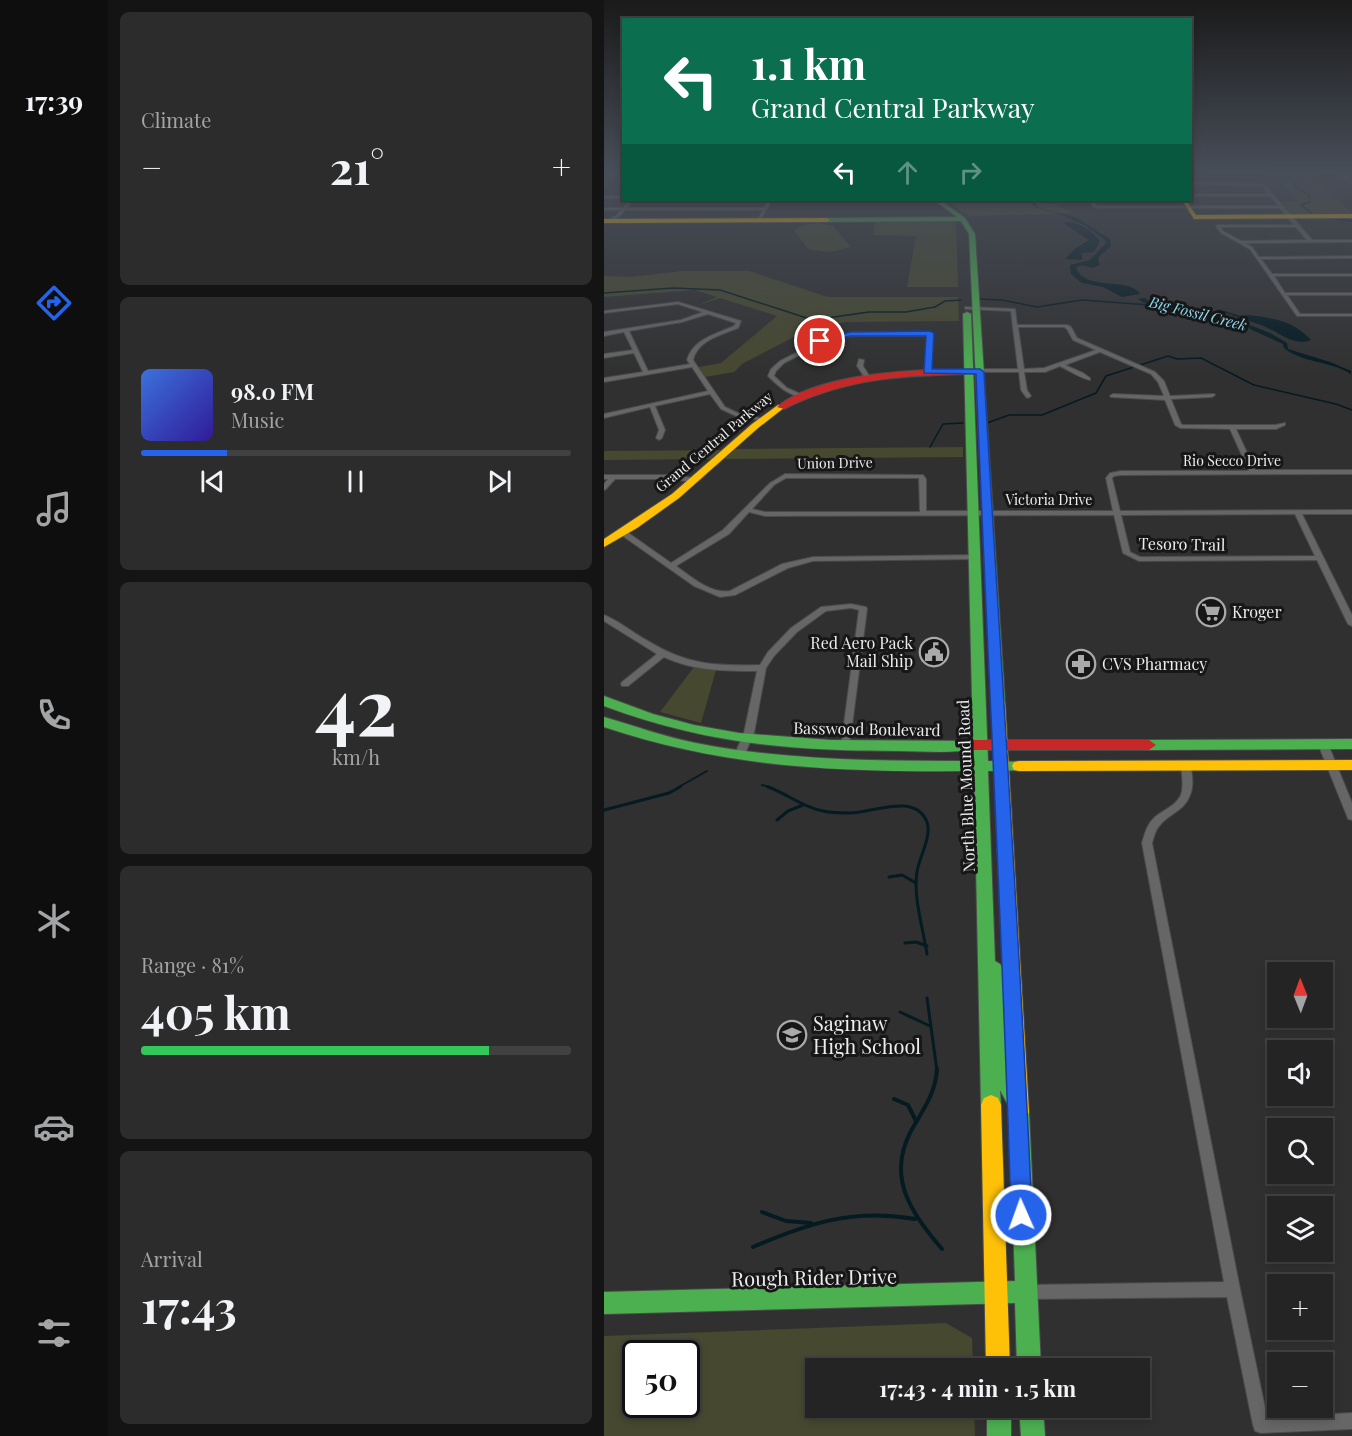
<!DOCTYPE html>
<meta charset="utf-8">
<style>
body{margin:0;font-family:"Playfair Display",serif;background:#2c2c2c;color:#f1f3f6;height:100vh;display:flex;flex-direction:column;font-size:22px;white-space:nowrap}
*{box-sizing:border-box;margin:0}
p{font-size:20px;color:#a3a4a6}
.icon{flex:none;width:33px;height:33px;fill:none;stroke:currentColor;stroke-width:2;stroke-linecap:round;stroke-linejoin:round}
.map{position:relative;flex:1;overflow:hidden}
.details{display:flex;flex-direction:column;gap:12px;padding:12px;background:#141414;width:496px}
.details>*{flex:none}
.banner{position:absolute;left:18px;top:18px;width:570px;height:183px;border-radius:0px;box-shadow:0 3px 9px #0003,0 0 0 2px #414141;background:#0b6e4f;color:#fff;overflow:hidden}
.needle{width:39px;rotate:359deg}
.controls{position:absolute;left:663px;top:962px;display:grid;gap:12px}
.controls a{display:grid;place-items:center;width:66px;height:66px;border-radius:0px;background:#242424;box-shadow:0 3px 9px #0003,0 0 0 2px #414141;font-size:30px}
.speed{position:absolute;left:18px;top:1340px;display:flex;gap:12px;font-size:30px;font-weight:700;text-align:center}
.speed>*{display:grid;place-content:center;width:78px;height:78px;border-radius:50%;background:#242424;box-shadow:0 3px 9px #0003,0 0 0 2px #414141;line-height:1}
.speed .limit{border:3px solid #111;border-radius:9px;background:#fff;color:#111}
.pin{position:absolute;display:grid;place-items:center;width:51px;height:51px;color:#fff;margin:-26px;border:3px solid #fff;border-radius:50%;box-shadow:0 2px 6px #0007}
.me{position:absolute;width:66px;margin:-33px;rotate:358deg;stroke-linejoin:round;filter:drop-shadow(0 0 4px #0008)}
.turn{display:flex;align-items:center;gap:21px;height:126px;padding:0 30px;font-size:27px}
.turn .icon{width:78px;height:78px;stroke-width:2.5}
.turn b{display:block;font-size:42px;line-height:51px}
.lanes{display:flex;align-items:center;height:57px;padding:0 30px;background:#0003;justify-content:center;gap:30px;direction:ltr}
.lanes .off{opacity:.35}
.big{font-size:45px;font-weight:700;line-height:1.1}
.details .tile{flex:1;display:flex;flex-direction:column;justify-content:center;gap:9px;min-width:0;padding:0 21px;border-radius:9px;background:#2c2c2c}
.details .dial{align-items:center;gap:0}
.dial b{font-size:78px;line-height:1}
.song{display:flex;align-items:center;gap:18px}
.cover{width:72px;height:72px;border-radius:9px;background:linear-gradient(135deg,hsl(220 70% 55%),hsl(250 70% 35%))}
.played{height:6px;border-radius:3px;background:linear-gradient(90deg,#2563eb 20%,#414141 20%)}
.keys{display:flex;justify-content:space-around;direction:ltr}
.heat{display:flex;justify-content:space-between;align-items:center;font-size:33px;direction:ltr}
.charge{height:9px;border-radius:4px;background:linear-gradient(90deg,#34c759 81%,#414141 0)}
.trip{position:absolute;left:201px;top:1358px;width:345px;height:60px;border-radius:0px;background:#242424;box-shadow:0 3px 9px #0003,0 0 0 2px #414141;font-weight:700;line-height:60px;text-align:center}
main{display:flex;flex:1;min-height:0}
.tab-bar{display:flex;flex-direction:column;width:108px;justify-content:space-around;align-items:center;background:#0e0e0e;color:#a3a4a6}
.tab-bar .icon{width:42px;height:42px}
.tab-bar .selected{color:#2563eb}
.tab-bar b{font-size:27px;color:#f1f3f6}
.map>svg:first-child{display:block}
</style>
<main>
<nav class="tab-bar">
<b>17:39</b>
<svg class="icon selected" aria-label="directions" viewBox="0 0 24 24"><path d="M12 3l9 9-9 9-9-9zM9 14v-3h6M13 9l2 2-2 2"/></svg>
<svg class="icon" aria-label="music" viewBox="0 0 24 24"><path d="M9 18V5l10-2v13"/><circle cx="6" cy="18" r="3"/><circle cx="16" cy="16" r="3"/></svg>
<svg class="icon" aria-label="phone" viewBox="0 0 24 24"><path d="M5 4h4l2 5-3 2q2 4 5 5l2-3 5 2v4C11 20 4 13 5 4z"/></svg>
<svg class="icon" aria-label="climate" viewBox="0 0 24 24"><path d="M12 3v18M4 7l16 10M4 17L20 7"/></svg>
<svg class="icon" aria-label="car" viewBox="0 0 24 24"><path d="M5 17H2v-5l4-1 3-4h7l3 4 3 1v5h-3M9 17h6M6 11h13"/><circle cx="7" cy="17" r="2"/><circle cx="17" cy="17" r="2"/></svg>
<svg class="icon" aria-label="filters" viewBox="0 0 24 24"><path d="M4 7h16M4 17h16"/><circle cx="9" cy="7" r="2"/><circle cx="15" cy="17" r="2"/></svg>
</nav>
<section class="details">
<div class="tile"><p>Climate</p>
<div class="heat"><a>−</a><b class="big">21°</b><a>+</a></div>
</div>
<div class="tile">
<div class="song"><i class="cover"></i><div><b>98.0 FM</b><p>Music</p></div></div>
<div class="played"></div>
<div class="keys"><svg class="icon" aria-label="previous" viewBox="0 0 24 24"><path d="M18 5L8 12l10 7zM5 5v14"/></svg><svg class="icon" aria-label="pause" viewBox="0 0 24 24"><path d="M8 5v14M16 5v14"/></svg><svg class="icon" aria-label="next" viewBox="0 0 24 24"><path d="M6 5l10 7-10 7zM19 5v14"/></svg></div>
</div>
<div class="tile dial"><b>42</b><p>km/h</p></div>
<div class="tile"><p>Range · 81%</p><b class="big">405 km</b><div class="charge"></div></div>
<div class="tile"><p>Arrival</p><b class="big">17:43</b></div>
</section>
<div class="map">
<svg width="748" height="1436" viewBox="0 0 748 1436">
<rect width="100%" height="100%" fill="#303030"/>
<g fill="#46482f" fill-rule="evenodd">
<polygon points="673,174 708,174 747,213 685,213 675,202 694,201 679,184"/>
<polygon points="340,200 441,200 470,213 366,216"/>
<polygon points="271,221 352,221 354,287 303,287 312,236 269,235"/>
<polygon points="215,223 229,226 247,247 225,252 204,249 190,230 200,225"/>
<polygon points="78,271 145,271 224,297 354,297 355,321 242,322 203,330 138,364 130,372 101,377 94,367 117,363 173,316 116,298 92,306 113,297 91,290 0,297 0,276 27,277"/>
<polygon points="359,447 359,457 354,457 120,459 131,449"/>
<polygon points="121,450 110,459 0,460 0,451"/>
<polygon points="90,667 112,670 97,723 56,712"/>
<path d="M342,1323L368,1338L369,1368H212V1407H370L371,1436H0V1336ZM32,1353H82V1404H32Z"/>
</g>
<g fill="#041b22">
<path d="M423,200L429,201L435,208L471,217L506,239L507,246L494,258L496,265L489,268C483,267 477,263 472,268C481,292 525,276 536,294L518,297L499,287L478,283L467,274L466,265L486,260L502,243L501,240L482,226L456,214L433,208Z"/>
<path d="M464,222C475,222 490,232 496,241L490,252L478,253V260L461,259L472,248L485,240L459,223Z"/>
<path d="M541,298L549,305L643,324L666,333L683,343L684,349L726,362L747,371V374C727,361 698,363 680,348L679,344L633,323L637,327H631C607,318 550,312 534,299Z"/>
<path d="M614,309L640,317L644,315C669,318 690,321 707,340C689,348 670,328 654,324C640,319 626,316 614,309Z"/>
</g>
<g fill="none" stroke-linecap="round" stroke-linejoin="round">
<g stroke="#041b22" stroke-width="1.5">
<polyline points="692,174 692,176 683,178 693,181 690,186 706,196 706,202 697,205 709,214"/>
<polyline points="726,218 748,221"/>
<polyline points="0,293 69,288 116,290 209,320 265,312 302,312 331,307 341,301 357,300"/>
<polyline points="375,299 398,300 433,307 478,300 546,305"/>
<polyline points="383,423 405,415 438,415 492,393 502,376 564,356 573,359 597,358 650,385 732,404 748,410"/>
<polyline points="326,447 339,424 359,423"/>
</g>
<g stroke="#041b22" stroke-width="2">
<polyline points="158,785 169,788"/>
<polyline points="73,788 103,771"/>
</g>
<g stroke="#041b22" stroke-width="3">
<path d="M164,787C182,793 200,808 219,811C227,813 238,813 246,813C268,813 311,792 323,822C328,837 315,857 313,872C309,897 319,928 323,954"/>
<polyline points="0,810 65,793 76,787"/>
<polyline points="173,820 184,811 199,805"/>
<polyline points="285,877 298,875 312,883"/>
<polyline points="301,943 312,942 323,946"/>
<polyline points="323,998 333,1071"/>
<polyline points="296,1012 326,1026"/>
</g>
<g stroke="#041b22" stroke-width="4">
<path d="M333,1069C332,1091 321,1107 311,1124C280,1174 305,1210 338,1249"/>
<polyline points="290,1099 304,1105 312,1121"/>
<polyline points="158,1212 182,1221 207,1223"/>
<path d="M149,1247C205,1223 250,1208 311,1219"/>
</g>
<g stroke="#4b4b4b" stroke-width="2">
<g id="street">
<rect x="0" y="174" width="20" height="2"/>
<polygon points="735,174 739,174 748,180 748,183"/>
<path d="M586,182L660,184L708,240H748V242L641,243L648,247L655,257L748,256V258L657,259L668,274H748V276H670L681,293H748V295H683L696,314H748V316H693L646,249L617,233L612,226L614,225H690L676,208H494L489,207L486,200H490L492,205L494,206H675L666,196H586V194H665L658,186L586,184ZM617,227H692L703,240L637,241L619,231Z"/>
<polygon points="0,183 5,184 0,185"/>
<rect x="0" y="196" width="20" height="2"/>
<polygon points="25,200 29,200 23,208 160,208 164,200 168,200 155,222 153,221 159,210 21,210 14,218 7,220 7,218 12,216 17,210 0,210 0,208 19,208"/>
<path d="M74,302L137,321L134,328C117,335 94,340 89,360L121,407L136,414L161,419V421L132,416L117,409L106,394L51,406L61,430L58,438L55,440L52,438L55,430L46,407L0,418V414L104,391L88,367L0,382V378L39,372L30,353L0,358V354L29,350L20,332L0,336V332L77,320L99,312L74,304L0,313V311ZM104,314L132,323L130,326C112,334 89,339 83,360L86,364L44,371L25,331L78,322Z"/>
<path d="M363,307L411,309L413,325H463L467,327L473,338L551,372L560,381L566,396L610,394L611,395L608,397L567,399L577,424L579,425H671L681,423V425L672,429H632L651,470H748V474L517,475L510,476L508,478L516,511L748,510V514H698L748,615V626L744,624L713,560L535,561L519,553L510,515L161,516L145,512L125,534L72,566C87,577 107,594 126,591L178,564L209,557L371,555L375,557L371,559L209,561L184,568L131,595L116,597L90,586L16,534L20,532H23L67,563L119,530L166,483L181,474L319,475L322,479V511H509L502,478L506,473L517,471H645L626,429L576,428L571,425L561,400L507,397L506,396L509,394L560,396L554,382L547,374L496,352L461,365L479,373L486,378V380C478,379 464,370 456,366L441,372H420L423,390L427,396L424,398L422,397L417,390L415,372H374V370L376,369H414L407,311L361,309V307ZM414,327H460L463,329L469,340L492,350L440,368L420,369ZM182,478H315L316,512H161L148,509L170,485ZM691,514L711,556L536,557L526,552L517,515Z"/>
<path d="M251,332L329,333L326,372L323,374L320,372L324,336H251L228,338L180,363L172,371L170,376L183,388L199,395V397C185,396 174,386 164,376L167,369L176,361L225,336Z"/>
<polygon points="255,359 260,360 259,366 266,377 265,378 261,378 253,366"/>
<polygon points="0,475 63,475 91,478 94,480 91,482 63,479 11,479 2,489 0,490 0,484 4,479 0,479"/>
<path d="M247,604L262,607L263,609L245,749H239L237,747L255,610L247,608L222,611L193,632L170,656L162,668L150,733L140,756L138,758H132L130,756L140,733L153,671C120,671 90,671 60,657L24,686H18L17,684L18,682L53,654L0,621V615C15,621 29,633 44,641C84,665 110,666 156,665L164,652L187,628L217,607Z"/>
<polygon points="719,741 724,744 748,803 748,820 744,819 743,816 714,744"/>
<path d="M582,763L585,764L587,766C588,776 590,786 586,795C581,810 565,814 556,825C551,830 550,837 548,843L636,1289L663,1417L748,1413V1429L657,1433L651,1431L649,1425L623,1297L421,1299L416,1297L414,1292L416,1287L421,1285L620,1282L538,843C541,833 543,824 551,817C559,810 572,806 577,795C580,786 578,775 577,766L579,764Z"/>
</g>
</g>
<g stroke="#4b4b4b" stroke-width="2">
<g id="fast">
<polygon points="330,200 336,200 361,218 371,234 401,702 394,707 387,702 365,234 357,221 223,222 220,220 223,218 353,217"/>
<path d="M363,312L367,314L384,761L420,762L422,766L420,770L384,771L391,961L396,964L405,978L412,1082L421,1098L418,1104L422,1105L425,1112L437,1368H413L411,1303L0,1314V1292L411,1281L405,1112L408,1106L404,1105L396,1090L397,1105L394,1112L387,1115L380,1112L377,1105L370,771C238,772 126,769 0,727V717C31,726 61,737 92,743C183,761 277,761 369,761V749C347,754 319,751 296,751C188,751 102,744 0,706V696L49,714L90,725L135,733L226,740L369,741L359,314Z"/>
<polygon points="748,739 748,749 545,750 538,745 545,740"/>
<rect x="383" y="1407" width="24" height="29"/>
<polygon points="415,1407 439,1407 441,1436 417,1436"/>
</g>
</g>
<g stroke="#4b4b4b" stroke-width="2">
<g id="slow">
<polygon points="578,200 582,200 592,215 748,214 748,218 590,219"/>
<polygon points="0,219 223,218 226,220 223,222 0,223"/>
<polygon points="174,405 181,407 154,428 75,498 33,528 0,547 0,539 68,494 148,424"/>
<polygon points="394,697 401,702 425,1112 422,1119 415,1122 408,1119 405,1112 387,702"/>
<polygon points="748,760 748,770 415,771 410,770 408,766 410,762 415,761"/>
<polygon points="387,1095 394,1098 397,1105 406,1368 382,1368 377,1105 380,1098"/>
</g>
</g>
<g stroke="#4b4b4b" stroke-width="2">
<g id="jam">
<path d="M322,370H373L377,372L373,374C303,375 244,377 180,409L173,407C206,379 279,372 322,370Z"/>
<polygon points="366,740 545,740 552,745 545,750 366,750 359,745"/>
</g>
</g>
<use href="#street" fill="#666" fill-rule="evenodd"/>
<use href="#fast" fill="#4caf50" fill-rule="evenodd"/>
<use href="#slow" fill="#ffc107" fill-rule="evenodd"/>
<use href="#jam" fill="#c62828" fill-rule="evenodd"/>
</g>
<linearGradient id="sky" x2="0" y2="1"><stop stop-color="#1a1a1a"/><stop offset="0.46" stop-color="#484e59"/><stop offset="1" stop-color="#484e59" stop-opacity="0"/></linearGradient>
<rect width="748" height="375" fill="url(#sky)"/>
<path fill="#2563eb" stroke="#184099" stroke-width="1.5" d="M326,331L330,333L328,369H376L380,372C396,653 416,934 428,1215L425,1223L417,1226L410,1223L407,1215C399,935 383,654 372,374L320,373L322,336H246L216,344L212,341L246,332Z"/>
<defs>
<g id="supermarket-ring" transform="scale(1.5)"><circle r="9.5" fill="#171718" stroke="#aaaaab" stroke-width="1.5"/><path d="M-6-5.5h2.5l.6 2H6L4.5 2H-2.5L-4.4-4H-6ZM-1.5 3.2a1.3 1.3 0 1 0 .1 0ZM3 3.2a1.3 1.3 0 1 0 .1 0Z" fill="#aaaaab"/></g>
<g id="civic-ring" transform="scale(1.5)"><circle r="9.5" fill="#171718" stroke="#aaaaab" stroke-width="1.5"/><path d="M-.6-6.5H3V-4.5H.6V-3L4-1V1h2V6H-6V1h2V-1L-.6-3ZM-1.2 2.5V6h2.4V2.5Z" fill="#aaaaab"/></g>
<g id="pharmacy-ring" transform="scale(1.5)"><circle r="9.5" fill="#171718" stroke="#aaaaab" stroke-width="1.5"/><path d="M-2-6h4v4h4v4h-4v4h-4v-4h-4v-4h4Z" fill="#aaaaab"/></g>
<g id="school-ring" transform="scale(1.5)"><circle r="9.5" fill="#171718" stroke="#aaaaab" stroke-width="1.5"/><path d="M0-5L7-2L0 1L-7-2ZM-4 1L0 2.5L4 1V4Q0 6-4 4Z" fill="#aaaaab"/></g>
</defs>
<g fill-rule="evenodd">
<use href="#supermarket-ring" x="607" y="612"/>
<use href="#civic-ring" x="330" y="652"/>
<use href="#pharmacy-ring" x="477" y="664"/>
<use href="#school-ring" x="188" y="1035"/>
</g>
<g text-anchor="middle" stroke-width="6" stroke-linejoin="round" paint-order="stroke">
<g font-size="14" fill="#ecebed" stroke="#171718">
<text transform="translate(110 442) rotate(-40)" y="5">Grand Central Parkway</text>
<text x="628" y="466">Rio Secco Drive</text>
<text transform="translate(231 463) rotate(-1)" y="5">Union Drive</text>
<text x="445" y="505">Victoria Drive</text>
</g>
<g font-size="15" font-style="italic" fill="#8dd6ed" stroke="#171718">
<text transform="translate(594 314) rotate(14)" y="5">Big Fossil Creek</text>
</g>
<g font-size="16" fill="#ecebed" stroke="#171718">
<text transform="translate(578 544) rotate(1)" y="6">Tesoro Trail</text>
<text transform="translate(263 729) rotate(1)" y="6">Basswood Boulevard</text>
<text transform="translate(362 786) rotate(-92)" y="6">North Blue Mound Road</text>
</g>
<g font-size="16" fill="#ecebed" stroke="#171718" text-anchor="start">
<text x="628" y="618">Kroger</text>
<text x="309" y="649" text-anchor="end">Red Aero Pack<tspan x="309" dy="18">Mail Ship</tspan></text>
<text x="498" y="670">CVS Pharmacy</text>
</g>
<g font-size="20" fill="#ecebed" stroke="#171718" text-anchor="start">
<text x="209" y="1031">Saginaw<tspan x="209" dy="23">High School</tspan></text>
</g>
<g font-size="20" fill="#ecebed" stroke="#171718">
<text transform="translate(210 1278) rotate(-1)" y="7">Rough Rider Drive</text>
</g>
</g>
</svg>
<div class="controls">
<a><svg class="needle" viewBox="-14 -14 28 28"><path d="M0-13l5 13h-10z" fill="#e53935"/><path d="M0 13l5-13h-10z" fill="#a3a4a6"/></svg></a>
<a><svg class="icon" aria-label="sound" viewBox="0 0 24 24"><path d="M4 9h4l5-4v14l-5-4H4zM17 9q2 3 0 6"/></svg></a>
<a><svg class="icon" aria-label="search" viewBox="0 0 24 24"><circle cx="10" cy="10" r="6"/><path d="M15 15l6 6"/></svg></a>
<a><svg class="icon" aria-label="layers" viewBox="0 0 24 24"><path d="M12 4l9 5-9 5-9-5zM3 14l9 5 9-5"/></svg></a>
<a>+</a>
<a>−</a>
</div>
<div class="speed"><div class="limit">50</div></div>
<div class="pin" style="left:216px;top:341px;background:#d93025"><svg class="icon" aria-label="arrive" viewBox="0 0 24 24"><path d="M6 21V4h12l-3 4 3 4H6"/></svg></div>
<svg class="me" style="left:417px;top:1215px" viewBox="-20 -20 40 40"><circle r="17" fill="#2563eb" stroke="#fff" stroke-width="3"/><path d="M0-11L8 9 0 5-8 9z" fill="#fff"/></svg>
<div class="trip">17:43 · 4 min · 1.5 km</div>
<div class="banner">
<div class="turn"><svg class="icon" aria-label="left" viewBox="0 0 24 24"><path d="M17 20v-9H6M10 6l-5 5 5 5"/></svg><div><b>1.1 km</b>Grand Central Parkway</div></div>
<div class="lanes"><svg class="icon" aria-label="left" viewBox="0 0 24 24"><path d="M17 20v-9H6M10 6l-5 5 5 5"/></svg><svg class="icon off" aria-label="ahead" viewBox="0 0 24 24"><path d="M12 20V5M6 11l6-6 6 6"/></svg><svg class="icon off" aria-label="right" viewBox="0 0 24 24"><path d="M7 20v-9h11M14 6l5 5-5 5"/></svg></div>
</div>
</div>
</main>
